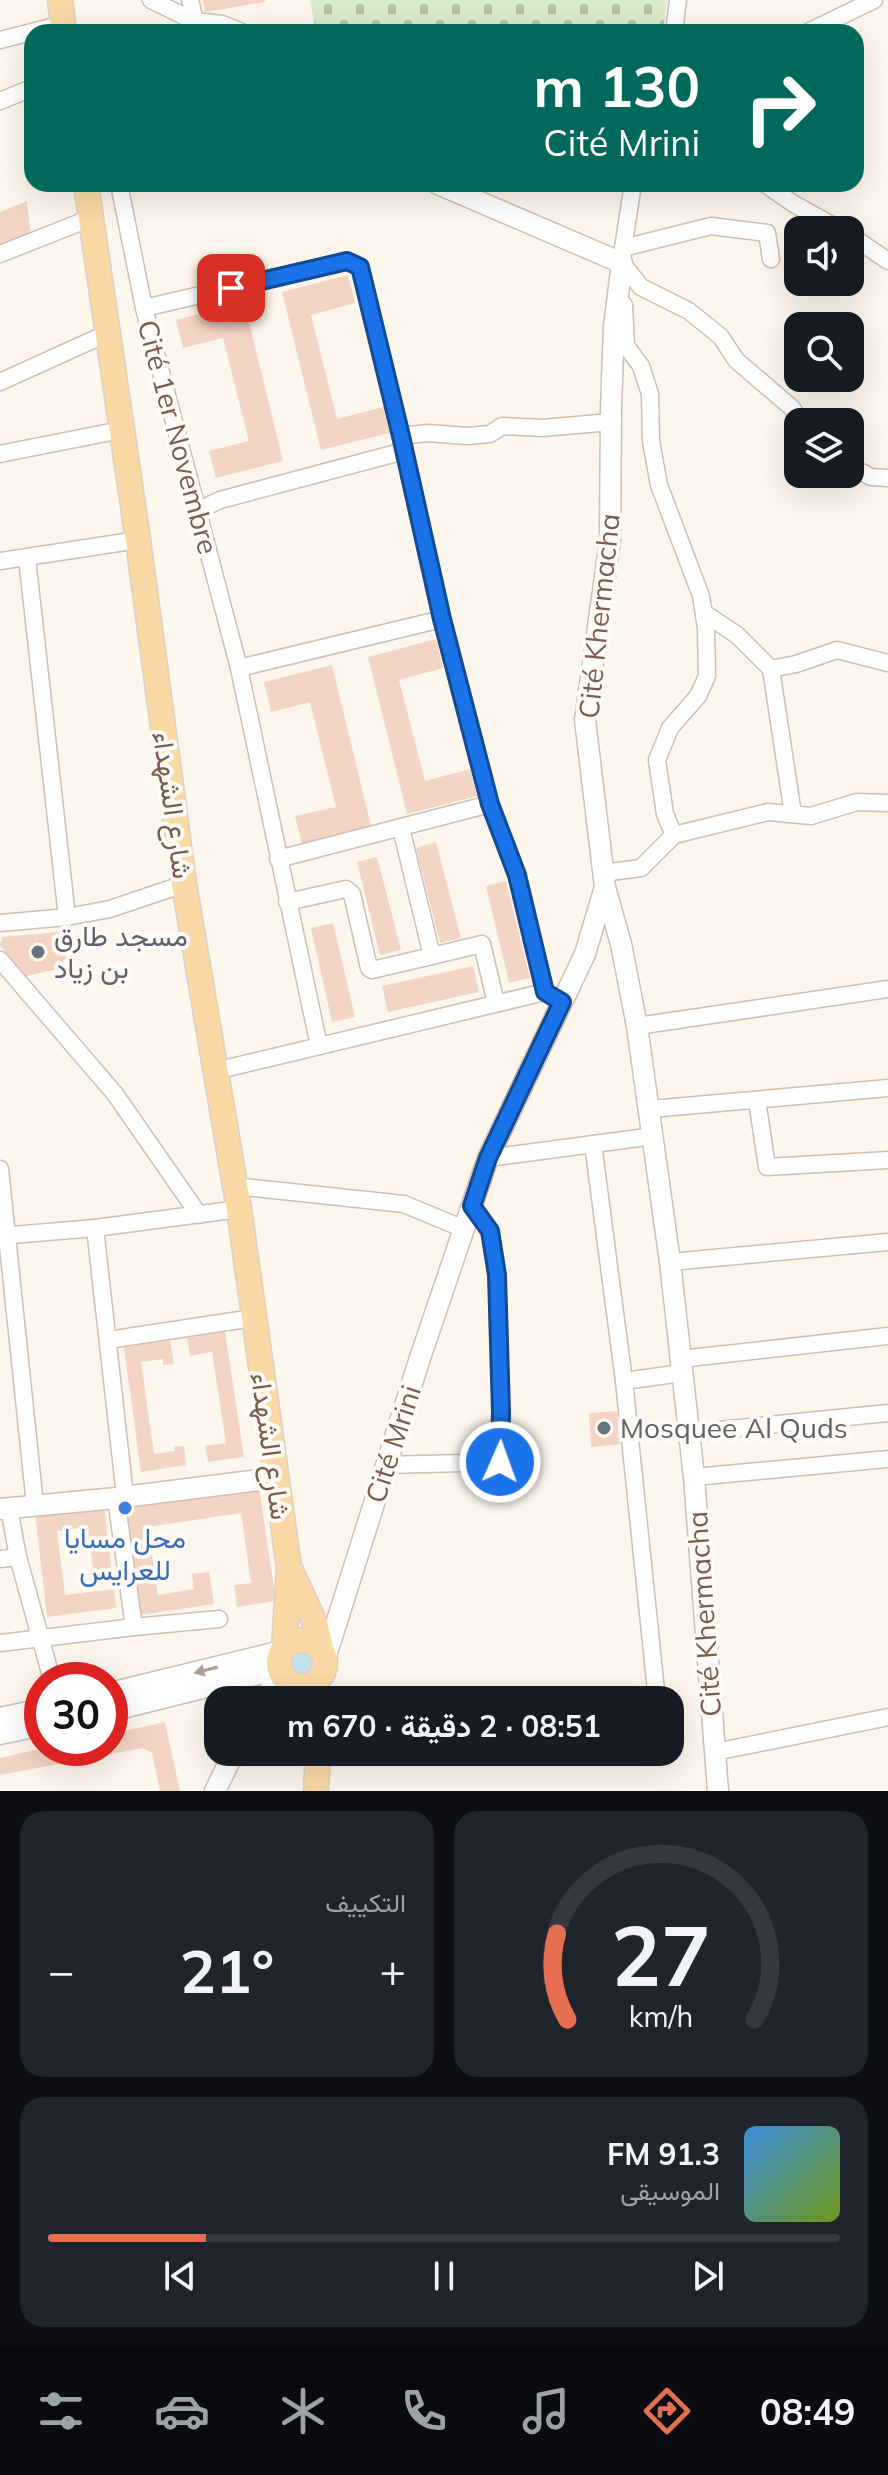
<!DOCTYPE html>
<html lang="ar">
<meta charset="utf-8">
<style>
body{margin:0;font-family:Mulish,Vazirmatn,sans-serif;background:#20242c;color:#f1f3f6;direction:rtl;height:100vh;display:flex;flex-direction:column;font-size:30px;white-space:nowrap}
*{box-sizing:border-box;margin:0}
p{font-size:26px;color:#9ea1a6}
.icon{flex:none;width:44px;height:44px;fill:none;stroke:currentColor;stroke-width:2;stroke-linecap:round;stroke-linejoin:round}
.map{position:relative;height:1791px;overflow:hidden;direction:ltr}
.drawer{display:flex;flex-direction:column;gap:20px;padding:20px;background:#0d0f14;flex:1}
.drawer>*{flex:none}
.top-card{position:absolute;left:24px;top:24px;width:840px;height:168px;border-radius:24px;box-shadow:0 8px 32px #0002;direction:rtl;background:#00695c;color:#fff;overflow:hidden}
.fabs{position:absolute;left:784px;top:216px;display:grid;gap:16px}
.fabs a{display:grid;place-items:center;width:80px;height:80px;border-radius:16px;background:#171b24;box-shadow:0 8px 32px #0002;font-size:40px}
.speed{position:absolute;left:24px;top:1662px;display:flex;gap:16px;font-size:40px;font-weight:700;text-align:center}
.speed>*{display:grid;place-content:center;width:104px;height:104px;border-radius:50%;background:#171b24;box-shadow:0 8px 32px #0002;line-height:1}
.speed .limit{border:12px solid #d22;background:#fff;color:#111}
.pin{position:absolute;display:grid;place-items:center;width:68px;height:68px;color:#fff;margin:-34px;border-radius:16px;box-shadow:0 4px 12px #0006}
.me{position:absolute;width:88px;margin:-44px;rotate:2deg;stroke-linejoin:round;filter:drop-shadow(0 0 6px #0008)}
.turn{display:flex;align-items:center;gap:28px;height:168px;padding:0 32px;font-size:36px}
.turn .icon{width:104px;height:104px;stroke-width:2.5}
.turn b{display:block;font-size:56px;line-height:68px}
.big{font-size:60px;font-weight:700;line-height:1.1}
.drawer .tile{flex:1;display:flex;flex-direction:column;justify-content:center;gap:12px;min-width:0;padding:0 28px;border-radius:24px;background:#20242c}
.drawer .dial{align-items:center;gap:0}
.dial svg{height:208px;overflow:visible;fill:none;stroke:#363941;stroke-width:7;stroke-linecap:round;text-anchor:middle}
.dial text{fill:#f1f3f6;stroke:none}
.song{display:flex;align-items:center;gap:24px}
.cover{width:96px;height:96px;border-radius:12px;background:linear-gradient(135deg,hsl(210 70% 55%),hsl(80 70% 35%))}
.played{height:8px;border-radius:4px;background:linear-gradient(90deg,#e76f51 20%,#363941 20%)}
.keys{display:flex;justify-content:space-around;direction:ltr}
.heat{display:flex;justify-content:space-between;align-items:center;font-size:44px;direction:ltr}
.drawer .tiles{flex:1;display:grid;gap:20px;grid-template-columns:1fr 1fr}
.tile:last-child{grid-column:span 2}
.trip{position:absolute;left:204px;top:1686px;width:480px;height:80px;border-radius:24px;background:#171b24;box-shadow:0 8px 32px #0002;font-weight:700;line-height:80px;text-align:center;direction:rtl}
.tabs{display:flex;height:128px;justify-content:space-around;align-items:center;background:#090b0e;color:#9ea1a6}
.tabs .icon{width:56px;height:56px}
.tabs .current{color:#e76f51}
.tabs b{font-size:36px;color:#f1f3f6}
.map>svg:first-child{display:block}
</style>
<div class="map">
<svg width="888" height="1791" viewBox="0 0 888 1791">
<defs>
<pattern id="cemetery-stones" width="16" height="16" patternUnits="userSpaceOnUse" patternTransform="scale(2)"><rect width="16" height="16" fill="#d8ecc9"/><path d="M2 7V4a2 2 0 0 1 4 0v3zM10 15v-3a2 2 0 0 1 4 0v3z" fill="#b4c2a5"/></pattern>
</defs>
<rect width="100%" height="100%" fill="#fdf6ec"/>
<polygon fill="url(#cemetery-stones)" points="310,0 667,0 663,32 316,32"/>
<circle fill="#bfe3e8" stroke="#a5d3da" stroke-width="2" cx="302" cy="1663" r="14"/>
<g fill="#f3d5c3">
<polygon points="203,0 265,0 265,2 205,12"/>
<polygon points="27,201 31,237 0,249 0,212"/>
<polygon points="348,275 355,303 311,315 337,419 383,407 390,433 321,450 282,292"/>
<polygon points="244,302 283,461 216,478 209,451 249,441 223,338 183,348 176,320"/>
<polygon points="436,639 443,668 399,680 425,781 470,769 477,796 407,814 368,657"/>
<polygon points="332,665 371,826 302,843 295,816 336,807 310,702 271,712 264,682"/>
<polygon points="436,842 461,938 440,943 416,848"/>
<polygon points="377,857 401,950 380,955 357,862"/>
<polygon points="506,881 530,978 509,983 486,886"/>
<polygon points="333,923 355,1017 332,1022 311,928"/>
<polygon points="69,931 72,958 63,960 63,968 22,977 0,945 3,937"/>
<polygon points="473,966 479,992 388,1012 382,986"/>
<polygon points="225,1332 244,1457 208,1462 205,1446 226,1443 212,1352 190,1356 187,1338"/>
<polygon points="170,1340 174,1364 163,1365 163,1359 141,1362 154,1454 175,1451 174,1447 184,1446 186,1465 141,1472 124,1347"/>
<polygon points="617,1411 620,1444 591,1447 589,1413"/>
<polygon points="259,1487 276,1601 237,1607 234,1585 251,1583 241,1513 148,1527 158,1595 194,1589 192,1574 209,1572 214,1604 140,1615 125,1507"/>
<polygon points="104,1505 112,1575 94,1577 88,1527 57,1531 65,1595 114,1589 116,1608 47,1617 35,1513"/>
<polygon points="165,1722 180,1791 160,1791 152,1753 143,1748 0,1775 0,1758 44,1748 110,1748 110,1734"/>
</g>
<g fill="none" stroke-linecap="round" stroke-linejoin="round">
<g stroke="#d1beb0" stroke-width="19">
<g id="minor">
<polyline points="151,0 194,21 222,24 242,32"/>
<polyline points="190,0 197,30"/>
<polyline points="674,32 678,0"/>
<polyline points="808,32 874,0"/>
<polyline points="0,40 63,24"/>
<polyline points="0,101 32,88"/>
<polyline points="119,184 144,308 239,668 319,1046"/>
<polyline points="765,184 794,204 841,230"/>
<polyline points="850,235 888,261"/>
<polyline points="623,248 711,226 767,233 771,259"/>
<polyline points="0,254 91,218"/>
<polyline points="622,263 641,287 689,311 721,337 736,360 792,408 800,422"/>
<polyline points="622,274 623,248 633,184"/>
<polyline points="624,305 626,346 641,366 650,394 651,441 659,485 701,596 706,628 707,676 698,696 670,728 657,760 665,814 674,835"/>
<polyline points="144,308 347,261 360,267 401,436 442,619 490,804 517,875 545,992"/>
<polyline points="0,382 108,333"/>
<polyline points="401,436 428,433 467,436 490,434 502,426 542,428 611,422"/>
<polyline points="0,454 121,430"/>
<polyline points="850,466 871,477 888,478"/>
<polyline points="197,511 220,500 404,451"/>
<polyline points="27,558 67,917"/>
<polyline points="0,561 138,540"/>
<polyline points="704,613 737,635 771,669 793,814"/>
<polyline points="239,668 442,619"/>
<polyline points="771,669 796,664 837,650 888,663"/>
<polyline points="401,828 432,956 482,944 496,1003"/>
<polyline points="278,859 490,804"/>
<polyline points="603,873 641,868 674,835 768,812 811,816 857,802 888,803"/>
<polyline points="287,902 346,889 352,894 369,968 372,970 432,956"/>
<polyline points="0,923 67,917 110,909 184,884"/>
<polyline points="0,960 115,1094 199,1215"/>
<polyline points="637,1026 888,989"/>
<polyline points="215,1071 545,992 554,997"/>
<polyline points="757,1100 767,1167 888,1160"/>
<polyline points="650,1109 888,1088"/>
<polyline points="593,1144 624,1381 657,1700"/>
<polyline points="488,1158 654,1136"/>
<polyline points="0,1169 35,1505"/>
<polyline points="235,1186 404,1204 464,1229"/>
<polyline points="95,1228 125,1496"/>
<polyline points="0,1236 95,1228 239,1209"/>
<polyline points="670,1262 888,1242"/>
<polyline points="108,1340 253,1318"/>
<polyline points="680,1359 888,1336"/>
<polyline points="624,1381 682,1373"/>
<polyline points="689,1433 888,1413"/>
<polyline points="386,1465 500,1462 501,1412 497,1275 490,1231 472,1206"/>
<polyline points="694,1477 888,1459"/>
<polyline points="116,1498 134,1627"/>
<polyline points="9,1508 18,1557 52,1680"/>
<polyline points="0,1559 18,1557"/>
<polyline points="0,1643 134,1627 219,1619"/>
<polyline points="715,1752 888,1717"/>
</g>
</g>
<g stroke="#d1beb0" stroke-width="23">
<g id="tertiary">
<polyline points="438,184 622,263 614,327 611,408 610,541 585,720 605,887 621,944 637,1026 670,1262 694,1477 718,1791"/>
<polyline points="0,1509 116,1498 275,1478"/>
<polyline points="325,1659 420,1358 488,1158 585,954 605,887"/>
<polyline points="110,1693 282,1651"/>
<polyline points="264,1700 280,1672"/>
<polyline points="110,1711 279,1669"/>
<polyline points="0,1718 42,1709"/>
<polyline points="0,1734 42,1725"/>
<polyline points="215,1791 234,1752"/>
</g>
</g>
<g stroke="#dad1cd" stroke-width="27">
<g id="primary">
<polyline points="60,0 64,32"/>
<polyline points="86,184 138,540 184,884 239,1209 289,1567 315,1623 322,1652"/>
<circle cx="302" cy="1663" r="23"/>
<polyline points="284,1648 289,1570"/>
<polyline points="316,1791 318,1752"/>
</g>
</g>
<use href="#minor" stroke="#fff" stroke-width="16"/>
<use href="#tertiary" stroke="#fff" stroke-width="20"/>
<use href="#primary" stroke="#fbd9a5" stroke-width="24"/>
</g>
<defs><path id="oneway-solid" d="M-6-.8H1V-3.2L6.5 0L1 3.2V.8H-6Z" transform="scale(2)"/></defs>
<use fill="#af9d94" href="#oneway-solid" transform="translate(206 1670) rotate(166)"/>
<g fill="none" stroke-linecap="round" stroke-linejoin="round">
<g stroke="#114b97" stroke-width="20">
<polyline id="route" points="231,288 347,261 360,267 401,436 442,619 490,804 517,875 545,992 562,1002 488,1158 472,1206 490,1231 497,1275 501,1412 500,1462"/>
</g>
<use href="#route" stroke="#1a73e8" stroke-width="14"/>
</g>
<g fill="#6b7280" stroke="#fffaf3" stroke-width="3">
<circle cx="38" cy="952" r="8"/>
<circle cx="604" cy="1428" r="8"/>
</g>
<circle fill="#3f7fe0" stroke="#fffaf3" stroke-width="3" cx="125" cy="1508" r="8"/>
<g text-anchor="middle" stroke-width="8" stroke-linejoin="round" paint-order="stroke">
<g font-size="28" fill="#7a5c4d" stroke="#fffaf3">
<text transform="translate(178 437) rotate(75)" y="10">Cité 1er Novembre</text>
<text transform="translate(599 616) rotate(-84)" y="10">Cité Khermacha</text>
<text transform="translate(173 805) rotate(82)" y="10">شارع الشهداء</text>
<text transform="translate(393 1444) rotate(-72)" y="10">Cité Mrini</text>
<text transform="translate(271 1446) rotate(82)" y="10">شارع الشهداء</text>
<text transform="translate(704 1614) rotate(-94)" y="10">Cité Khermacha</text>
</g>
<g font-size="28" fill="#5b616d" stroke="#fffaf3" text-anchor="start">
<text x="54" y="946">مسجد طارق<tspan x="54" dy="32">بن زياد</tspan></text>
<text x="620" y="1438">Mosquee Al Quds</text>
</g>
<g font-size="28" fill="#366cbe" stroke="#fffaf3">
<text x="125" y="1548">محل مسايا<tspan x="125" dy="32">للعرايس</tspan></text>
</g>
</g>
</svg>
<div class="fabs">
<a><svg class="icon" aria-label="sound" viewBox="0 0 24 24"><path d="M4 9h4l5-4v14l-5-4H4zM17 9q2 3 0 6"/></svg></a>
<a><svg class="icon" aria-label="search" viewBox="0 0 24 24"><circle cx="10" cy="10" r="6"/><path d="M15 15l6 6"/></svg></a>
<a><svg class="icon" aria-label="layers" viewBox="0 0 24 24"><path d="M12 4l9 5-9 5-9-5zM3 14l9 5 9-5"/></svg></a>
</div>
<div class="speed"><div class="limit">30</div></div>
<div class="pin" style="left:231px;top:288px;background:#d93025"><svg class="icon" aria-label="arrive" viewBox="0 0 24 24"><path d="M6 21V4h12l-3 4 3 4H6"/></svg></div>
<svg class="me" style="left:500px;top:1462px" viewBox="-20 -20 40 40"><circle r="17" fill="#1a73e8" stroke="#fff" stroke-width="3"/><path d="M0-11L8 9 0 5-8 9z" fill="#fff"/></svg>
<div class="trip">08:51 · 2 دقيقة · 670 m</div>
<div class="top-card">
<div class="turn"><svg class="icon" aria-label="right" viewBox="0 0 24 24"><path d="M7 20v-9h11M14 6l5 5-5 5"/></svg><div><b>130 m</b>Cité Mrini</div></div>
</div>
</div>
<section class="drawer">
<div class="tiles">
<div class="tile dial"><svg viewBox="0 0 100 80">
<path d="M14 69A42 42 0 1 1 86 69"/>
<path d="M14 69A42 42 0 0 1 10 36" stroke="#e76f51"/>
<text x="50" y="56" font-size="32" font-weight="700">27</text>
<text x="50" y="72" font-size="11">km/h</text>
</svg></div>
<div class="tile"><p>التكييف</p>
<div class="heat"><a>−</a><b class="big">21°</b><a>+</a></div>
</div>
<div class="tile">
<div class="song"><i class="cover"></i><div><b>91.3 FM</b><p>الموسيقى</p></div></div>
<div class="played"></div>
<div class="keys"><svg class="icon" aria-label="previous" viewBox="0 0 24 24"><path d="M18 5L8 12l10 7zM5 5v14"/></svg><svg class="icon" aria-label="pause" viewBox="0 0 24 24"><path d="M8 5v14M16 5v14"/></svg><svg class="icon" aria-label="next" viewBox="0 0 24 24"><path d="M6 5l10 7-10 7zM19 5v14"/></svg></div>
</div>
</div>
</section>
<nav class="tabs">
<b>08:49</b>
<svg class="icon current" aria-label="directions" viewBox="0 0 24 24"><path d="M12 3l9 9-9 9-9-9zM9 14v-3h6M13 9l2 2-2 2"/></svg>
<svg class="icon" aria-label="music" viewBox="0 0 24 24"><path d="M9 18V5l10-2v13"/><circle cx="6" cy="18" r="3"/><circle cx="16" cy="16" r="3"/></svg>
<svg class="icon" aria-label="phone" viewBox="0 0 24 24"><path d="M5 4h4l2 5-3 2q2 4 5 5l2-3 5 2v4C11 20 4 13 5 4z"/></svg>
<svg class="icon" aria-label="climate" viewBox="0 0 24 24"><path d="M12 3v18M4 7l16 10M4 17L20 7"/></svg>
<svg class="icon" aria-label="car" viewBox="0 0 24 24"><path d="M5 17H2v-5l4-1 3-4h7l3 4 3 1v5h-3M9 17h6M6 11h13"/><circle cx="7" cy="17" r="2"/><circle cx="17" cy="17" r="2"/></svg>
<svg class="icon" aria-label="filters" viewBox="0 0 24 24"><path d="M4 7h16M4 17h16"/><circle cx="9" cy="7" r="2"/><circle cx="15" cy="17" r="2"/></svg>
</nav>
